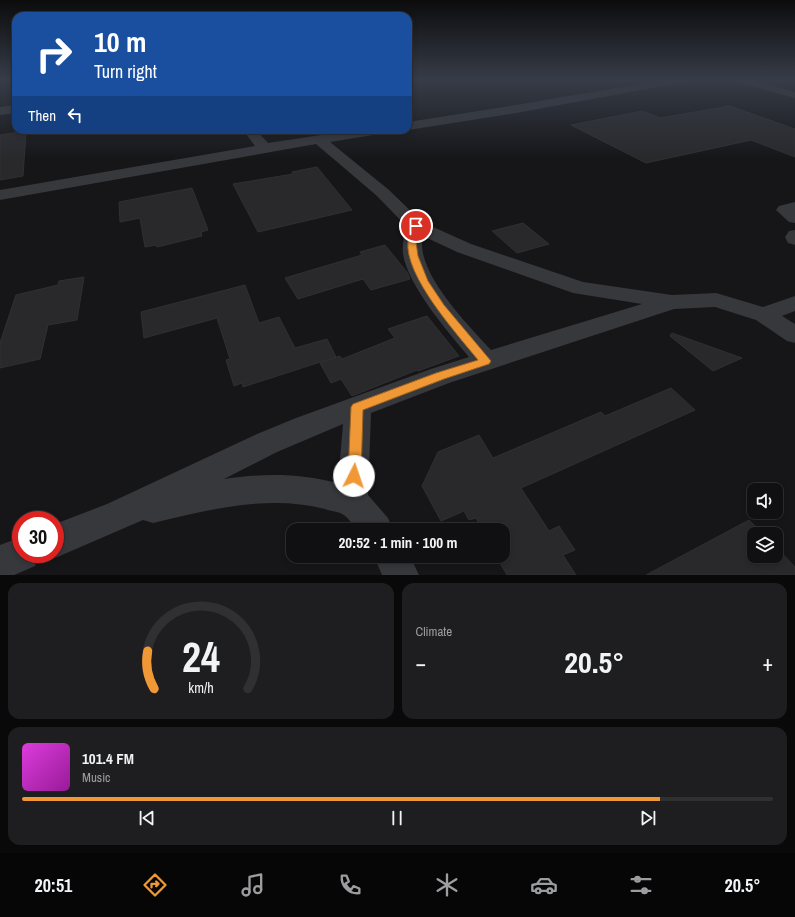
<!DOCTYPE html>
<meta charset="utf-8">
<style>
body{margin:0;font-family:"Archivo Narrow",sans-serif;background:#1e1e20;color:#f1f3f6;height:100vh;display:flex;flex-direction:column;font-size:15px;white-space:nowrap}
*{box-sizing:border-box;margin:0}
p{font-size:13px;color:#9c9d9f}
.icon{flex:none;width:22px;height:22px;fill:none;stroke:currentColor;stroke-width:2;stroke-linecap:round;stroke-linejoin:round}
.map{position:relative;height:575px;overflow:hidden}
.sheet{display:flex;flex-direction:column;gap:8px;padding:8px;background:#09090a;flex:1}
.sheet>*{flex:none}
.top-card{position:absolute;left:12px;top:12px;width:400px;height:122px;border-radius:12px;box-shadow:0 2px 6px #0003,0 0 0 1px #303032;background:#1a4fa0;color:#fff;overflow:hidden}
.fabs{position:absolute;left:747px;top:483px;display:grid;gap:8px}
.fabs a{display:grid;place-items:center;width:36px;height:36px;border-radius:8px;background:#101012;box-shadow:0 2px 6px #0003,0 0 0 1px #303032;font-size:20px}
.speed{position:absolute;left:12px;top:511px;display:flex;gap:8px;font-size:20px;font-weight:700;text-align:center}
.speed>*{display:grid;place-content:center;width:52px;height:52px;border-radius:50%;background:#101012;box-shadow:0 2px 6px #0003,0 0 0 1px #303032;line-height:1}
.speed .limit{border:6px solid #d22;background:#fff;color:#111}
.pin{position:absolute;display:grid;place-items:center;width:34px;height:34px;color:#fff;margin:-17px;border:2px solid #fff;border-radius:50%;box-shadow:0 1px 4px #0007}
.me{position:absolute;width:44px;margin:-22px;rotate:4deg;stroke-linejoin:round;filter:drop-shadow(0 0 3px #0008)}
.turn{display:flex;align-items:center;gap:14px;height:84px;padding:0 16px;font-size:18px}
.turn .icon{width:52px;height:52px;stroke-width:2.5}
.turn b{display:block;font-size:28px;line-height:34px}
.then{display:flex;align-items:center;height:38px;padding:0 16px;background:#0003;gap:8px;font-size:15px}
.big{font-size:30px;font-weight:700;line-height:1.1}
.sheet .tile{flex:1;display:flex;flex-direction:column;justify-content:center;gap:6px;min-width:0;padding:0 14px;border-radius:12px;background:#1e1e20}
.sheet .dial{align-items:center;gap:0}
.dial svg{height:104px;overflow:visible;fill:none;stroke:#303032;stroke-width:7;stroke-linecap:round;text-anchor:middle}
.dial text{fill:#f1f3f6;stroke:none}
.song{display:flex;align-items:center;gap:12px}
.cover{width:48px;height:48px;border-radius:6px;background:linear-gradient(135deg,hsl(300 70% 55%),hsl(300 70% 35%))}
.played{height:4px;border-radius:2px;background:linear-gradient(90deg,#f09836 85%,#303032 85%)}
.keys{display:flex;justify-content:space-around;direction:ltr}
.heat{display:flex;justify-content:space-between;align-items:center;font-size:22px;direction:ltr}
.sheet .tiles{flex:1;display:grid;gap:8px;grid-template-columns:1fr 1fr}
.tile:last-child{grid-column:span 2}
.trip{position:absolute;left:286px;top:523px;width:224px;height:40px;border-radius:12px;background:#101012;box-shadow:0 2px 6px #0003,0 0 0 1px #303032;font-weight:700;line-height:40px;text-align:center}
.tab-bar{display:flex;height:64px;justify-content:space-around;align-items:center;background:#060607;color:#9c9d9f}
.tab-bar .icon{width:28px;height:28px}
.tab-bar .selected{color:#f09836}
.tab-bar b{font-size:18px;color:#f1f3f6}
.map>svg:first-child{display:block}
</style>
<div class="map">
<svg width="795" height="575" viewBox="0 0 795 575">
<rect width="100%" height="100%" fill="#161618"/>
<g fill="#29292c" stroke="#303033">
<polygon points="730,106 795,129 795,157 751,140 646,163 571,125 642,111 660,118"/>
<polygon points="26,131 23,176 0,180 0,135"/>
<polygon points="317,167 352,210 258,232 233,184 293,174 292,172"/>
<polygon points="192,188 208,230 201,232 202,236 157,247 156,245 145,247 140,218 120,222 119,202"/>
<polygon points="523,223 549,244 517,253 492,231"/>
<polygon points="385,245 407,272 410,279 371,290 363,279 298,299 285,278 362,255 360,252"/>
<polygon points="84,277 77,320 48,325 40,359 0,368 0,343 16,295 58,285 59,281"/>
<polygon points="245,285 259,323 279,317 295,348 327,339 336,357 243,387 242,383 234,386 226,360 230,359 217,318 144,338 141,312"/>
<polygon points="427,316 459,356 418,371 417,370 352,396 341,379 331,383 320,363 340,356 342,359 395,338 388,329"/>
<polygon points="672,333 742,358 713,371 670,336"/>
<polygon points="671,388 695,410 521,488 549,531 559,526 575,550 563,555 576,575 507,575 496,556 503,556 503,530 482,530 476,518 469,520 464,511 441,521 422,486 438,452 479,435 493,458 601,412 605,416"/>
<polygon points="749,520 763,534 754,534 754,556 776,556 776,547 795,567 795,575 646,575"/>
</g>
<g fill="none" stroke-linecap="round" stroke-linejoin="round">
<g fill="#37383c" fill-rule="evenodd">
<polygon points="669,79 690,79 685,82 516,113 408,130 408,122 516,105"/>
<polygon points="733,79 749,79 795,92 795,98 734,81"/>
<polygon points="16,105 16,113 0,115 0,107"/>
<path d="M243,130H256L268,143L354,130H385L384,133L379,134L330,142L389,190L422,222L471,244L583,282L672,295L716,293L763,307L795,296V311L782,316L795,324V343L787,341L756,320L715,307L674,309L449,383L371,413L368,495L388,518L393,530H356C353,525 348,517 342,514C337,511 330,511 325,509C268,494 208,510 153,523L143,520L55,558L45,554H55V524L107,504L257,434L296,418L431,369L469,357C448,332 408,286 403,254C402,244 404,236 407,227L377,196L316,144L0,200V190L255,146ZM423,236L457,252L573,293L642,304L491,350C469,326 414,271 423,236ZM343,424L338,483C298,473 265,473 224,479L277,452Z"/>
<polygon points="795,202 795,223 789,222 776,210 779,206"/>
<polygon points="795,230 795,245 788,243 785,237 789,231"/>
<polygon points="21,537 21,554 40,554 35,566 14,575 0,575 0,545"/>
<polygon points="374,556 410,556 419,575 382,575"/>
</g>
</g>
<linearGradient id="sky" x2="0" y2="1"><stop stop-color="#0c0c0d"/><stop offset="0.5" stop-color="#363c48"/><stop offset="1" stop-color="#363c48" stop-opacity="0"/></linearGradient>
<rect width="795" height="159" fill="url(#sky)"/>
<path fill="#f09836" stroke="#9c6323" d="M416,224L420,226L416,242L418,256L428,281L444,305L491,361L489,364L444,379L363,410L361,476L359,480L354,482L350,480L348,476L351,407L353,404L436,373L478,360C457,334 404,276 408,241C409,236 411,231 413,226Z"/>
</svg>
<div class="fabs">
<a><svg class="icon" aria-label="sound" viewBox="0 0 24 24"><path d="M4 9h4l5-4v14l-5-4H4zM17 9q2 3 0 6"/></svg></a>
<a><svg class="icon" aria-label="layers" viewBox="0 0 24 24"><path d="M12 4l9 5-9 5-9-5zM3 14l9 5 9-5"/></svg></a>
</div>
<div class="speed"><div class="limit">30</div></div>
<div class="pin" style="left:416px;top:226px;background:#d93025"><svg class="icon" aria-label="arrive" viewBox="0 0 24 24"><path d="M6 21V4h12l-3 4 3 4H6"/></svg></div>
<svg class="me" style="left:354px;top:476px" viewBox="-20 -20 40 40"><circle r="19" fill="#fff"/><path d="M0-13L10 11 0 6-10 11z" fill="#f09836"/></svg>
<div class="trip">20:52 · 1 min · 100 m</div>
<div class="top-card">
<div class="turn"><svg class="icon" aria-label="right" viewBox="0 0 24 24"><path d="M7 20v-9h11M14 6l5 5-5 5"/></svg><div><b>10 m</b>Turn right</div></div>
<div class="then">Then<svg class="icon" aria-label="left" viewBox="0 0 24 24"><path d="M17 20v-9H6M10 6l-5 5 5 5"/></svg></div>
</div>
</div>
<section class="sheet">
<div class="tiles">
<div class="tile dial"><svg viewBox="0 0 100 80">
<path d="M14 69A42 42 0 1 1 86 69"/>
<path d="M14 69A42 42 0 0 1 9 40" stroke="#f09836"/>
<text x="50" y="56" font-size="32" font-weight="700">24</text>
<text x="50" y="72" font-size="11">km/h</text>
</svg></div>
<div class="tile"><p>Climate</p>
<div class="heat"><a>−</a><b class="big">20.5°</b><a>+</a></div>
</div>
<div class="tile">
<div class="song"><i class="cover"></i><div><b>101.4 FM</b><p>Music</p></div></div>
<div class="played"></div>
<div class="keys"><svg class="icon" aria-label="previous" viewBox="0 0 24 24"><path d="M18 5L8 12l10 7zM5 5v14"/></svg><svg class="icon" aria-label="pause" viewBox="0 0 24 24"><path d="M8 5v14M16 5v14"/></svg><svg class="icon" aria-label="next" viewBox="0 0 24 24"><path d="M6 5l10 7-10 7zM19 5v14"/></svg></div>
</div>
</div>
</section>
<nav class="tab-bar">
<b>20:51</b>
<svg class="icon selected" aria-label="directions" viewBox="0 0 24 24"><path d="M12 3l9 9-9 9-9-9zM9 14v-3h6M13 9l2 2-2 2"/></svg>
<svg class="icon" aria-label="music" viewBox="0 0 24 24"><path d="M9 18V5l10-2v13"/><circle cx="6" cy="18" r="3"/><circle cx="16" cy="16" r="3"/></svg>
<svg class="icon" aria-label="phone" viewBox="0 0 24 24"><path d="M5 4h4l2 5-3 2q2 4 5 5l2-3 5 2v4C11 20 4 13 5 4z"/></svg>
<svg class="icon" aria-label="climate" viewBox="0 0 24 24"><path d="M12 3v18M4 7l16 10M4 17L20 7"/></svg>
<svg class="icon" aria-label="car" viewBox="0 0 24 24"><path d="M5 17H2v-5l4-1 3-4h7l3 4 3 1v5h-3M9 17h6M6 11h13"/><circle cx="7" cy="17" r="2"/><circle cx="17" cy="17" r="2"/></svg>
<svg class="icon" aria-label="filters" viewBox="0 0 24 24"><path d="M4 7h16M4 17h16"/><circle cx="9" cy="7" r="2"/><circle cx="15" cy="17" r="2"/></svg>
<b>20.5°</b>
</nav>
